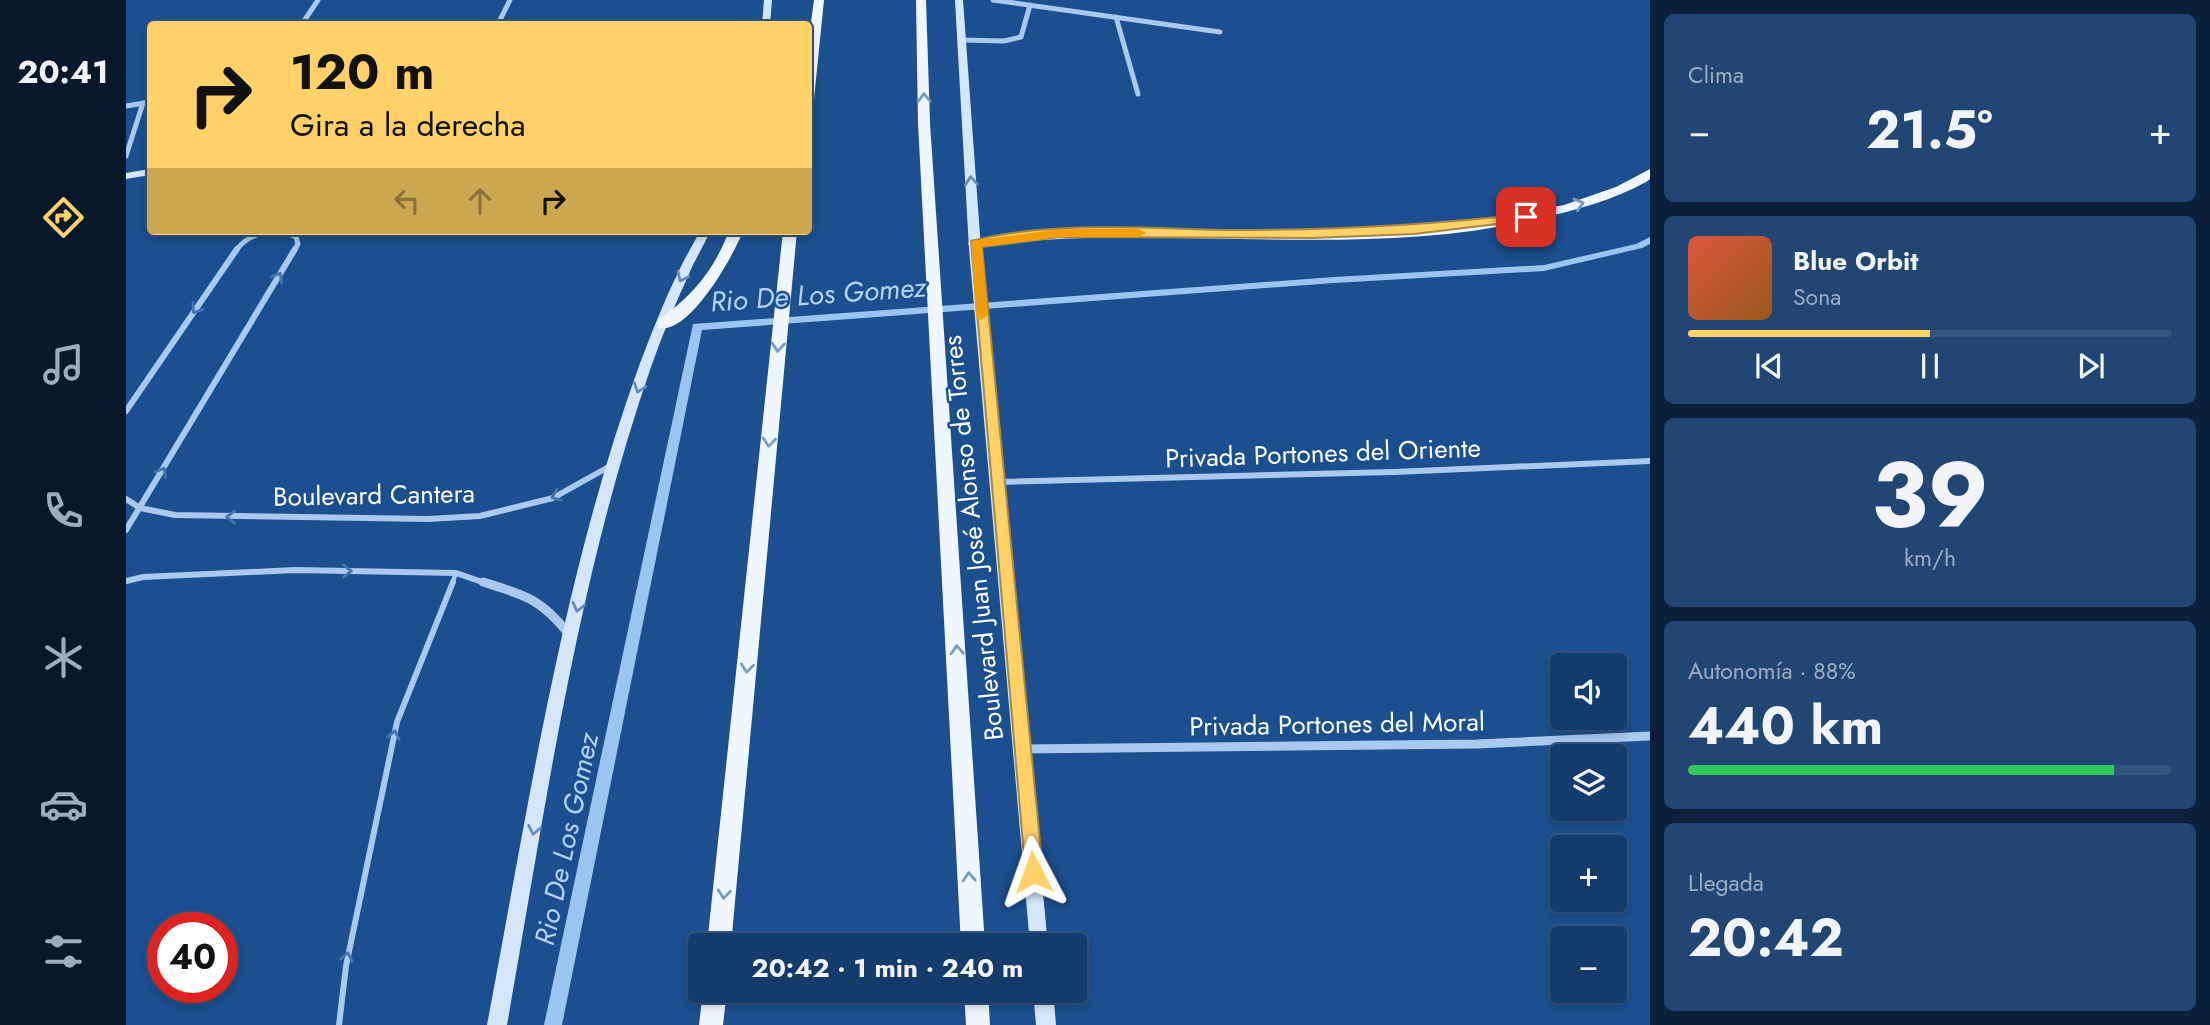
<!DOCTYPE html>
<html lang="es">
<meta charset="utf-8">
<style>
body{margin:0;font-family:Jost,sans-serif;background:#214673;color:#f1f3f6;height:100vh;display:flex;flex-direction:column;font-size:26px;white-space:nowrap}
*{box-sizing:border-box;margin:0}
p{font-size:23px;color:#9dadc1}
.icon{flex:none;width:38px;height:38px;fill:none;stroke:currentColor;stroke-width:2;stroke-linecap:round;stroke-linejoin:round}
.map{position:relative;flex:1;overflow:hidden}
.sheet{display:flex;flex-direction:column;gap:14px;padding:14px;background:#0b203b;width:560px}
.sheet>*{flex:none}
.top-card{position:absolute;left:21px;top:21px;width:665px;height:214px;border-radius:7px;box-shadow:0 4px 10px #0003,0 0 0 2px #33557e;background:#ffd166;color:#111;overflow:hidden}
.fabs{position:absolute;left:1424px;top:653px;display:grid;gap:14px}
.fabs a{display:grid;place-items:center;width:77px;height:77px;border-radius:7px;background:#143b6b;box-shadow:0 4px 10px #0003,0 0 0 2px #33557e;font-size:35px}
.speed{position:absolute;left:21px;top:912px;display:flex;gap:14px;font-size:35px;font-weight:700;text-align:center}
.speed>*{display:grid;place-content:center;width:91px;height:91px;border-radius:50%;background:#143b6b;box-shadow:0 4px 10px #0003,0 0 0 2px #33557e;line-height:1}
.speed .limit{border:10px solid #d22;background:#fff;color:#111}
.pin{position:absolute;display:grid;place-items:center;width:60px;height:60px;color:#fff;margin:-30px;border-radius:14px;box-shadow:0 4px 10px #0006}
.me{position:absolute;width:77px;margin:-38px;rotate:356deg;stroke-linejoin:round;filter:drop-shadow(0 0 5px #0008)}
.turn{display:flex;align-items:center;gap:24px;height:147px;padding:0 28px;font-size:32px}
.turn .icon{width:91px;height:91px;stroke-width:2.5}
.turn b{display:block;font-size:49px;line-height:60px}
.lanes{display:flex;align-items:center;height:66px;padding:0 28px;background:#0003;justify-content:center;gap:35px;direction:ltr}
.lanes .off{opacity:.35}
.big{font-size:52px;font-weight:700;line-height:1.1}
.sheet .tile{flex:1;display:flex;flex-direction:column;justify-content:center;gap:10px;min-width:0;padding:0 24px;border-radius:10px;background:#214673}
.sheet .dial{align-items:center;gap:0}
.dial b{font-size:91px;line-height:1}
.song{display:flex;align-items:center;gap:21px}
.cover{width:84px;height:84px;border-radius:10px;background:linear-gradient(135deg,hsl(10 70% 55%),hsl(30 70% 35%))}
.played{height:7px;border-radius:4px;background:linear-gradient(90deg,#ffd166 50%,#33557e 50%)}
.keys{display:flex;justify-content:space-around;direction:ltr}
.heat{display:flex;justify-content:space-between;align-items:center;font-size:38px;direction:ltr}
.charge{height:10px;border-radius:5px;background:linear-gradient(90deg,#34c759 88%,#33557e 0)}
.trip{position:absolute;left:562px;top:933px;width:399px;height:70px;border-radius:7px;background:#143b6b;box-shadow:0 4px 10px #0003,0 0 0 2px #33557e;font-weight:700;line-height:70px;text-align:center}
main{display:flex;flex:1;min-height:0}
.menu{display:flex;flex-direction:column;width:126px;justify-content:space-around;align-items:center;background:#08182b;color:#9dadc1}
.menu .icon{width:49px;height:49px}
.menu .on{color:#ffd166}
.menu b{font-size:32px;color:#f1f3f6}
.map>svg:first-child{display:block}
</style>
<main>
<nav class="menu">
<b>20:41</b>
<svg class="icon on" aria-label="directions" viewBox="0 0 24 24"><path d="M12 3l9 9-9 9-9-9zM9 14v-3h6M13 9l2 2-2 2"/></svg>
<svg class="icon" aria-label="music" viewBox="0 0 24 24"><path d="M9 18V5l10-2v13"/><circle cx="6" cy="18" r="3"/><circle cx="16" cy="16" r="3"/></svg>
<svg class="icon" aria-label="phone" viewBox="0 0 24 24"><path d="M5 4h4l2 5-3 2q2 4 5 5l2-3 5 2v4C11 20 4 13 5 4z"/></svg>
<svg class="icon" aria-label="climate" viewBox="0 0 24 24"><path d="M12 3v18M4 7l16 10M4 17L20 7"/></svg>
<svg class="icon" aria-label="car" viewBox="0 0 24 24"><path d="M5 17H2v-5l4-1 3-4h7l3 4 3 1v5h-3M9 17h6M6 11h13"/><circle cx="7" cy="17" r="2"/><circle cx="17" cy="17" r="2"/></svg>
<svg class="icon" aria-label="filters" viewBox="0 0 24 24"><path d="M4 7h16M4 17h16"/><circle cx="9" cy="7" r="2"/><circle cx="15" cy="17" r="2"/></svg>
</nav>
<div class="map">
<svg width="1524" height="1025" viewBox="0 0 1524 1025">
<rect width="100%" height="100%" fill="#1b4f8f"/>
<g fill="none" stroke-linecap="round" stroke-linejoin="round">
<polygon fill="#9cc4f0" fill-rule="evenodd" points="1524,237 1524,244 1516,248 1418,271 1208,283 576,330 436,1025 418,1025 567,324 1208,277 1418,265 1510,244"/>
<polyline stroke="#a9c9ee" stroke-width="4.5" points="326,584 330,573"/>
<polyline stroke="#a9c9ee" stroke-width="6" points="213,1025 220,966 271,722 327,582"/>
<g stroke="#a9c9ee" stroke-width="5">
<polyline points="867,0 1094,32"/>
<polyline points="990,17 1012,94"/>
<polyline points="176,24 192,0"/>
<polyline points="372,24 384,0"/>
<polyline points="836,40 878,41 895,37 904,5"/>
<polyline points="0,106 24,102"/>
<polyline points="0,156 17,103"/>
<path d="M110,251C122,232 150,227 170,237L172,244L168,251"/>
</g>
<g stroke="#a9c9ee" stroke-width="6">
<polyline points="0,411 111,249"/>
<polyline points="871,482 1268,472 1524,461"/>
<polyline points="0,499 14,508 49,515 302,519 354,516 427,498 486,465"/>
<polyline points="0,530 169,249"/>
<polyline points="0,581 17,577 169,570 330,573 362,584"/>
</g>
<g stroke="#a9c9ee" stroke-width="9">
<path d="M357,582C398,595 414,598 442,633"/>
<polyline points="897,749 1351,744 1524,736"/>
</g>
<g fill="#d6e6fa" fill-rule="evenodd">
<polygon points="638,0 646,0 644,24 636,24"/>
<polygon points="829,0 837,0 855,249 922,945 904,945 843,249"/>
<polygon points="24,169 24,175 0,179 0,173"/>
<path d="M574,231H584C578,246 569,259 563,274C549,304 536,336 525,367C451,580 420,804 381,1025H361C403,804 436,578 513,366C525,335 537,303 552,273C558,259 567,245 574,231Z"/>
<polygon points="907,990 927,990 930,1025 910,1025"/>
</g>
<g fill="#f0f6ff" fill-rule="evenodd">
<polygon points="688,0 698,0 688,99 682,102 682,45"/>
<polygon points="790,0 800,0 804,123 859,945 835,945 792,123"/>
<path d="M1524,169V179L1520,182C1487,200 1451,210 1415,218C1296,247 1171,239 1050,238C983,237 915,236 849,248L842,244L844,241L894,232L939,229L1237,230L1342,223L1438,205L1490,187Z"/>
<path d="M603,231H617C608,255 563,336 532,328V320C566,297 588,270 603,231Z"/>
<polygon points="657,231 671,231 605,945 581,945"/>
<polygon points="577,990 601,990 597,1025 573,1025"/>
<polygon points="838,990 862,990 864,1025 840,1025"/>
</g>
</g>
<defs><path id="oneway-chevron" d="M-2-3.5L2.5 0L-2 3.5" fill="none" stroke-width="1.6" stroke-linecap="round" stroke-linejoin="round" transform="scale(1.75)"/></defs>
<g stroke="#7b9ac1">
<use href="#oneway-chevron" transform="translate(798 98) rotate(-92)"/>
<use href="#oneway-chevron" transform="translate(1453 204) rotate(-16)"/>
<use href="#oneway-chevron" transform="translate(652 347) rotate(95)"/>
<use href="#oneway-chevron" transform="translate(643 442) rotate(96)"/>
<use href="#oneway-chevron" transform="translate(831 650) rotate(-93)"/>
<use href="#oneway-chevron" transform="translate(621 668) rotate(96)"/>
<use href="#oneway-chevron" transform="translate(843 877) rotate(-93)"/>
<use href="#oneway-chevron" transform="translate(598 894) rotate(96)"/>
</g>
<g stroke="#668bba">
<use href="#oneway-chevron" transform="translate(845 181) rotate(-94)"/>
<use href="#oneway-chevron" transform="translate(556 277) rotate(115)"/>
<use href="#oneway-chevron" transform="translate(513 388) rotate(110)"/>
<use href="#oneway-chevron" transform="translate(452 607) rotate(104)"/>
<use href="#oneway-chevron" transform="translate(408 830) rotate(101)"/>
</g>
<g stroke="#4674ac">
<use href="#oneway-chevron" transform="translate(152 277) rotate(-59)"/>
<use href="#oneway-chevron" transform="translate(70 309) rotate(124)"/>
<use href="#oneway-chevron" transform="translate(36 472) rotate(-59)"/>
<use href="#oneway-chevron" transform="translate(430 496) rotate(158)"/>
<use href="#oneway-chevron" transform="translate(105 517) rotate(-179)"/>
<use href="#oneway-chevron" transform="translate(221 571) rotate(1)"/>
<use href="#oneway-chevron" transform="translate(268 735) rotate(-78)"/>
<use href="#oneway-chevron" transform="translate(221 957) rotate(-79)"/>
</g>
<path fill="#ffd166" stroke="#a68842" stroke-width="2" d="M1400,214L1404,215V220L1288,234L1186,238L934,237L856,247L917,872L914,879L907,882L900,879L845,241C929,220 1023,229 1109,230C1207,230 1303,225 1400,214Z"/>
<polygon fill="#f59e0b" points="934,229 1013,229 1020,233 1013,237 934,237 856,247 862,315 855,320 850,318 845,241"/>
<g text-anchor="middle" stroke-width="5" stroke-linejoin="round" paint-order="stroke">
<g font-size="26" fill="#fff" stroke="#1b4f8f">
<text transform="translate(1197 453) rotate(-2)" y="9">Privada Portones del Oriente</text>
<text transform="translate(248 495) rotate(-1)" y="9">Boulevard Cantera</text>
<text transform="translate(847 538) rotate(-96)" y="9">Boulevard Juan José Alonso de Torres</text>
<text transform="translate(1211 724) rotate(-1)" y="9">Privada Portones del Moral</text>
</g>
<g font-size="28" font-style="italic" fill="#b5d3f5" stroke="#1b4f8f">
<text transform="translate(692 294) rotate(-4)" y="10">Rio De Los Gomez</text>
<text transform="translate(440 839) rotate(-78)" y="10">Rio De Los Gomez</text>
</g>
</g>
</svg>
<div class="fabs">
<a><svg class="icon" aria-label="sound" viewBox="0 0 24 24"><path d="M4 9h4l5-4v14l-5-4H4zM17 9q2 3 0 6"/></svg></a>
<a><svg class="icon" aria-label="layers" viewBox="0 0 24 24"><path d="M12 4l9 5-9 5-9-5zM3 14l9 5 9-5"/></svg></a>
<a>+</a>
<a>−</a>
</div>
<div class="speed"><div class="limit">40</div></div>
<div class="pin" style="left:1400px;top:217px;background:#d93025"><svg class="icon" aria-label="arrive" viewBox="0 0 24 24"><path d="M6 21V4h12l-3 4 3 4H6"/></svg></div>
<svg class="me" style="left:907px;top:872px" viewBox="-20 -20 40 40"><path d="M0-17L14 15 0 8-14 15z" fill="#ffd166" stroke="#fff" stroke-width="4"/></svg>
<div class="trip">20:42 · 1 min · 240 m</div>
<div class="top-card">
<div class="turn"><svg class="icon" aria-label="right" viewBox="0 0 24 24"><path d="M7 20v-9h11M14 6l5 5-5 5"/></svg><div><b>120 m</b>Gira a la derecha</div></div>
<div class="lanes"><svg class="icon off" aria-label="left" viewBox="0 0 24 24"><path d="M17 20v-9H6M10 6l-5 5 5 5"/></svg><svg class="icon off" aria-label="ahead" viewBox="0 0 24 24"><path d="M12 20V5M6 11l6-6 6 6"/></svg><svg class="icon" aria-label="right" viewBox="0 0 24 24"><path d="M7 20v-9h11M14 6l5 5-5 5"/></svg></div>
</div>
</div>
<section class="sheet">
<div class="tile"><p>Clima</p>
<div class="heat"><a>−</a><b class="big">21.5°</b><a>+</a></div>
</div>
<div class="tile">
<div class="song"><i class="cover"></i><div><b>Blue Orbit</b><p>Sona</p></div></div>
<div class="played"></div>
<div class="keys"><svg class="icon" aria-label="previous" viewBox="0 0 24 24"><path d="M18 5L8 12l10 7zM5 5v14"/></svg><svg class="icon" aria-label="pause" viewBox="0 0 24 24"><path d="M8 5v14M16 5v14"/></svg><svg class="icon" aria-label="next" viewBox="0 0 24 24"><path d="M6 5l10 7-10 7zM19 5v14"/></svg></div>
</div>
<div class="tile dial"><b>39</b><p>km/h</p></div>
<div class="tile"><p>Autonomía · 88%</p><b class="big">440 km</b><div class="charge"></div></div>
<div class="tile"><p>Llegada</p><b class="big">20:42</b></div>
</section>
</main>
